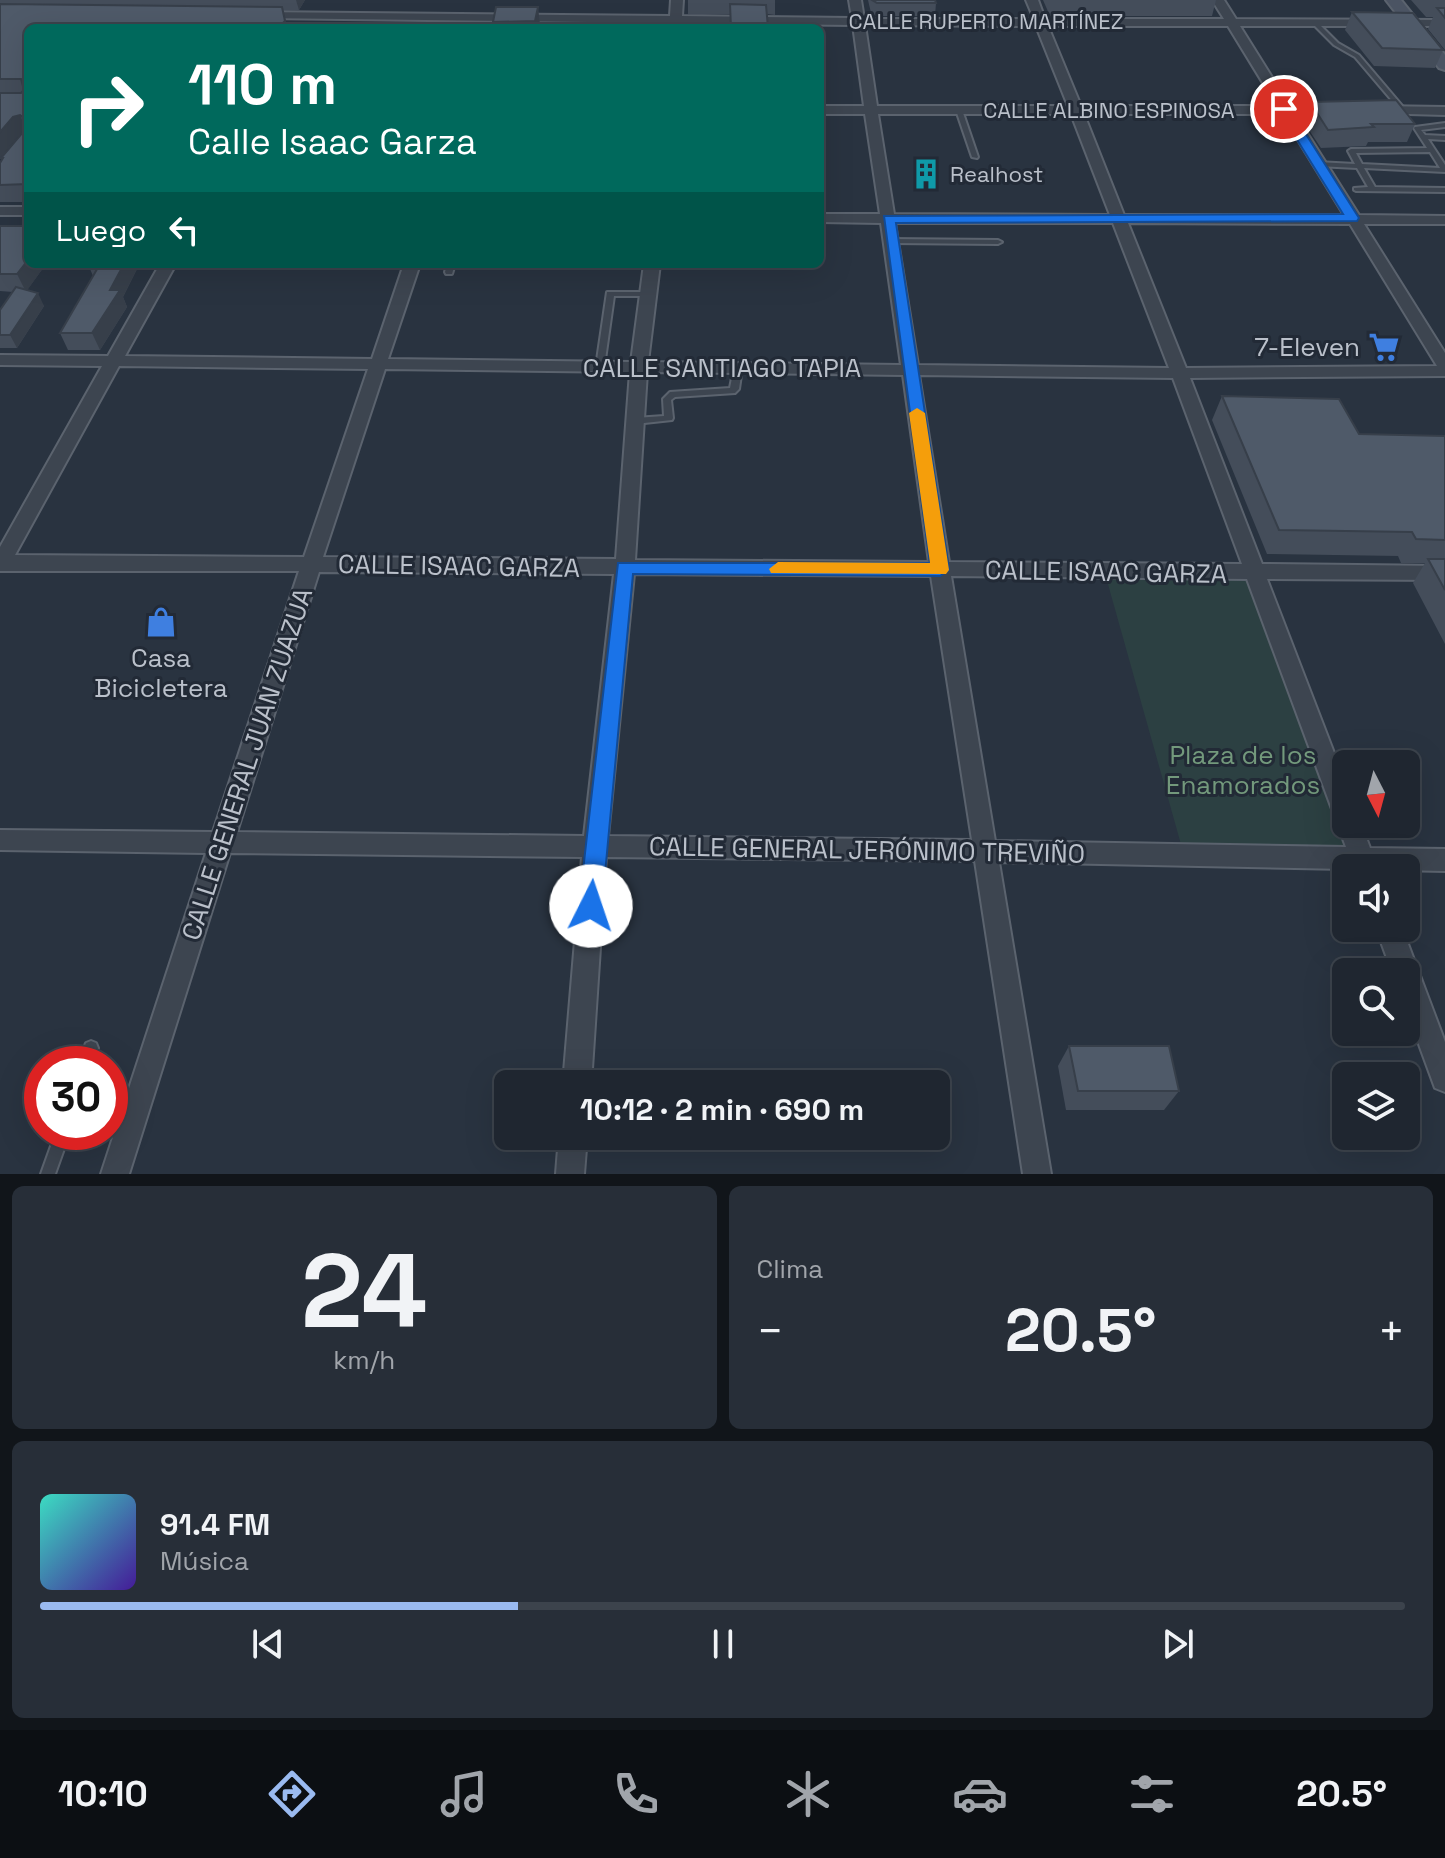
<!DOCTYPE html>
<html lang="es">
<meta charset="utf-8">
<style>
body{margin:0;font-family:"Space Grotesk",sans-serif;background:#272e38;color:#f1f3f6;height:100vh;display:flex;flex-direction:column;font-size:30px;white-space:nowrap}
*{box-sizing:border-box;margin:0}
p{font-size:26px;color:#a1a5ab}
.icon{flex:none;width:44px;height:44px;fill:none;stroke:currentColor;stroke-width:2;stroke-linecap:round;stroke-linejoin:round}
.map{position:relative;height:1174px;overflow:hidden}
.drawer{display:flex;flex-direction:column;gap:12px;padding:12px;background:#11151a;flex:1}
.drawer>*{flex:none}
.banner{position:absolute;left:24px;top:24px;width:800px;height:244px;border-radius:12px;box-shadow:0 8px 32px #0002,0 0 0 2px #3c434c;background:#00695c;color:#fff;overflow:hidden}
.needle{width:52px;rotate:174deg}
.fabs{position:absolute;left:1332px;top:750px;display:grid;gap:16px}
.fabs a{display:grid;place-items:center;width:88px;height:88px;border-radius:12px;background:#1f2630;box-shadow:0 8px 32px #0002,0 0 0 2px #3c434c;font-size:40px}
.speed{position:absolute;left:24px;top:1046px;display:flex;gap:16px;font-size:40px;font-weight:700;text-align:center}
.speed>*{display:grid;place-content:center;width:104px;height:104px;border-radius:50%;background:#1f2630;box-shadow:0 8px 32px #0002,0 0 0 2px #3c434c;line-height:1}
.speed .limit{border:12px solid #d22;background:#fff;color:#111}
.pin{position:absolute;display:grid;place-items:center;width:68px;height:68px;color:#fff;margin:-34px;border:4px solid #fff;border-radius:50%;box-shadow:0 2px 8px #0007}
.me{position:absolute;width:88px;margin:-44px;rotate:4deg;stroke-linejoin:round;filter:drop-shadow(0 0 6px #0008)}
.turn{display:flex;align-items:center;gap:28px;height:168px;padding:0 32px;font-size:36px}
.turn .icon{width:104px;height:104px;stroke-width:2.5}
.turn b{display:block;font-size:56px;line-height:68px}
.then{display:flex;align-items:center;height:76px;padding:0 32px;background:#0003;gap:16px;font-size:30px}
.big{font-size:60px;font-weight:800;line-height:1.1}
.drawer .card{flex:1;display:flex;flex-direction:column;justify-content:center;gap:12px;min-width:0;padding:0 28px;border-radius:12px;background:#272e38}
.drawer .dial{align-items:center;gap:0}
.dial b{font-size:104px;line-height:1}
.song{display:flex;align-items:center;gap:24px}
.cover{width:96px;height:96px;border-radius:12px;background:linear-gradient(135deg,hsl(170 70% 55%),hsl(260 70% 35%))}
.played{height:8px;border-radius:4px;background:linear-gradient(90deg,#9abaf0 35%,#3c434c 35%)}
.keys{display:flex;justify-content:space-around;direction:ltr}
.heat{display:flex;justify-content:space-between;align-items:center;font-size:44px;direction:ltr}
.drawer .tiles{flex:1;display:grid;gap:12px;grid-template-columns:1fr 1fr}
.card:last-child{grid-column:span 2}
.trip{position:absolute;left:494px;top:1070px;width:456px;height:80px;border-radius:12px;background:#1f2630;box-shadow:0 8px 32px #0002,0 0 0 2px #3c434c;font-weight:800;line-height:80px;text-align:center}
.tabs{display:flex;height:128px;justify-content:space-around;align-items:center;background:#0c0f13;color:#a1a5ab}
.tabs .icon{width:56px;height:56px}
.tabs .active{color:#9abaf0}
.tabs b{font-size:36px;color:#f1f3f6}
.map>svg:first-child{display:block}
</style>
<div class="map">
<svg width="1445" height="1174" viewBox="0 0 1445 1174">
<rect width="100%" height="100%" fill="#293340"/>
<polygon fill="#2c4042" points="1104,570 1255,573 1346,824 1362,859 1184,855"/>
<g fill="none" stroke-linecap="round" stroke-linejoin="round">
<g stroke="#5b636e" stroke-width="4">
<g id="lane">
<polygon points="1312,21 1316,21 1338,43 1359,55 1404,108 1404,110 1400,110 1355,57 1334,45 1312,23"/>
<polygon points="957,109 962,110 978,157 977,158 972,157 956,110"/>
<path d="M1445,123V127L1421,130L1425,135L1445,136V140L1428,139L1445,165V172L1364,168L1375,187L1445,188V192L1356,191L1354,190V188L1368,187L1357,168L1317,166L1314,164L1317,162L1355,164L1348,151L1351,149L1427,148L1414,128L1415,127ZM1430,152L1440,168L1362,164L1356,153Z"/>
<polygon points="889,239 998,240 1002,242 998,244 892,243 889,243"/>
<polygon points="447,264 455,264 452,274 446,274 445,272"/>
<polygon points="607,292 648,292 652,294 648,296 614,296 604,367 600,370 596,367"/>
<polygon points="738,365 742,368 739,389 735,393 675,397 671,400 673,418 672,420 635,424 631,421 635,418 664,416 663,399 670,392 730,388 734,368"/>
<polygon points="91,1041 96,1043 98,1048 92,1064 78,1064 86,1043"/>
<polygon points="56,1132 70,1132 55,1174 41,1174"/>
</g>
</g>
<g stroke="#5b636e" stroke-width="4">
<g id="street">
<path d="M671,0H683L682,16L852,18L849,0H861L864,19H1034L1026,0H1038L1045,19H1224L1212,0H1224L1236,19L1445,20V26H1240L1290,106H1333L1339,110L1333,114H1295L1359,215L1445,216V224H1364L1445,353V376L1190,378L1262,564L1445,566V580L1267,579L1346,784V824H1361L1370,848L1445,849V871L999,862L1051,1174H1023L975,861L606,857L591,1084H563L582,857L230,853L129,1174H101L206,853L0,850V830L213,832L299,571H0V547L102,366L0,365V355L108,356L160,264H176L125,356L372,359L404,264H420L388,359L631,362L644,264H660L648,362L901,365L881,223L820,222V214H880L865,114H820V106H864L853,25L681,23V28H669L670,23L260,18L254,15L260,12L670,16ZM865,25L1036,26L1068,106H877ZM1048,26H1228L1277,106H1081ZM878,114H1071L1110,215L894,214ZM1084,114H1282L1344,215H1124ZM895,223H1113L1169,368L918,365ZM1128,223L1350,224L1437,366L1186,368ZM119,366L368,369L304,557L15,555ZM385,369L630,372L616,559L323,557ZM647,372L903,375L929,562L635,560ZM919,375L1173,378L1242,564L949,562ZM319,572L614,574L584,836L237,832ZM634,574L931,576L972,840L608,836ZM951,576L1247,579L1346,847L995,841Z"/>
<polygon points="1377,106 1445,107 1445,115 1372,113 1372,107"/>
<rect x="0" y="207" width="28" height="8"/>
<polygon points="1376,928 1402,928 1445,1042 1445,1092 1435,1088 1406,1009 1406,972 1392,972"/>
<polygon points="559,1136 587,1136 584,1174 556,1174"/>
</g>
</g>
<g stroke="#5b636e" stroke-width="4">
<polygon id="secondary" points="1386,0 1401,0 1445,55 1445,70 1439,68"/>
</g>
<use href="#lane" fill="#3d4550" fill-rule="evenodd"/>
<use href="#street" fill="#3d4550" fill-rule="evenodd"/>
<use href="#secondary" fill="#4b5463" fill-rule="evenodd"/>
</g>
<g fill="#444d5a">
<polygon points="0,0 305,0 299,10 283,10 286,22 28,28 28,202 0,202 0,163 2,160 1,158 23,132 21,133 0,158"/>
<polygon points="688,0 775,0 775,15 767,14 768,28 730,28 730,14 688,14"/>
<polygon points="868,0 935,0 936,3 935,16 876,16 871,13"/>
<polygon points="1043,0 1216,0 1212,16 1050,16"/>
<polygon points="1411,0 1445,0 1445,50 1428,29 1433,17 1426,17"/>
<polygon points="538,7 539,28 494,28 493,22"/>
<polygon points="1352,12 1443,50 1435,68 1374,66 1345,30"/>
<polygon points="1310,102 1415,124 1407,142 1368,142 1366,146 1321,148 1303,121"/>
<polygon points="0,226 28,264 46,264 27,290 44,306 17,348 0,348 0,310 13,292 0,291"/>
<polygon points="88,264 151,264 148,269 137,269 123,297 127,307 100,350 68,350 60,333 93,276"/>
<polygon points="1222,396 1359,434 1445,436 1445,644 1413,583 1425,563 1401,563 1398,556 1267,554 1212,420"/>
<polygon points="1069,1046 1179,1091 1164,1110 1066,1110 1058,1066"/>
</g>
<g fill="#373f4a">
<polygon points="296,0 305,0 299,10"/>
<polygon points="282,7 286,22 287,28 278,28"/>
<polygon points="538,7 540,25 539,28 536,28 535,21"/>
<polygon points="20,115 27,131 21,133 0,158 0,132 13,117"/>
<polygon points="28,260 28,264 46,264 26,292 17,274"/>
<polygon points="124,264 135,264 137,269 123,297 127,307 100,350 92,333 110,290"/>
<polygon points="38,293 44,306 17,348 10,335"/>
</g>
<g fill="#4f5a69" stroke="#373f4a" stroke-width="2">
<polygon points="872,0 935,0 936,3 877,3"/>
<polygon points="0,4 282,7 285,21 278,28 28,28 28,184 0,185 0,163 3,158 1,158 23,132 24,118 20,115 13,117 0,132 0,93 21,93 24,90 21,79 0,79"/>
<polygon points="730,4 766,5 768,28 731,28"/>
<polygon points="496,7 538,7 535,21 493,22"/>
<polygon points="1437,8 1445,8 1445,18"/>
<polygon points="1352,12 1413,13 1443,50 1382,48"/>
<polygon points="1396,100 1415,124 1371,124 1374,127 1328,130 1310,102"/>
<polygon points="0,226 28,226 28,260 17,274 0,274"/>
<polygon points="100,264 124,264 110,290 120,290 92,333 60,333"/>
<polygon points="16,287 38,293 10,335 0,335 0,310"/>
<polygon points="1222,396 1339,399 1359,434 1445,436 1445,540 1416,539 1412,532 1279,530"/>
<polygon points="1428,559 1445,559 1445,590"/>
<polygon points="1069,1046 1169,1046 1179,1091 1078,1091"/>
</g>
<polygon fill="#1a73e8" stroke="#114b97" stroke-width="2" points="1284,105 1290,109 1359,218 1357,221 896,223 949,570 940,576 633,574 602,906 599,913 591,916 583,913 579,906 618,563 930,563 884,216 1343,214 1278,109"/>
<polygon fill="#f59e0b" points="917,408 925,413 949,570 946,574 771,573 769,569 778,562 930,563 909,413"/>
<defs>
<g id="building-bare" transform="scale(2.4)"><path d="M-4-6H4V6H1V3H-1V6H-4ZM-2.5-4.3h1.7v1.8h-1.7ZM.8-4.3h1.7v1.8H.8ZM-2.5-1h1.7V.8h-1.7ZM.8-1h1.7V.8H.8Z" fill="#0f9aa8" stroke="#222a36" stroke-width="2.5" paint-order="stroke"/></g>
<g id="supermarket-bare" transform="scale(2.4)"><path d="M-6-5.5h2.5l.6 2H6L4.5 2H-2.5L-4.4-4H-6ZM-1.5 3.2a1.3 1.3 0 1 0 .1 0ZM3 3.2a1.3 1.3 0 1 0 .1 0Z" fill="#3f7fe0" stroke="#222a36" stroke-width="2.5" paint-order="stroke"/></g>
<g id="shop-bare" transform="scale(2.4)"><path d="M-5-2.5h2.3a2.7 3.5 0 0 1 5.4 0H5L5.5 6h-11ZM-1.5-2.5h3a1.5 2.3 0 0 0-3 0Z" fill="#3f7fe0" stroke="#222a36" stroke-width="2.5" paint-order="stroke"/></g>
</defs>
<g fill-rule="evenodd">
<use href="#building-bare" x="926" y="174"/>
<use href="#supermarket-bare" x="1384" y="347"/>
<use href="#shop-bare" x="161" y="622"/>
</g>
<g text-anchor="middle" stroke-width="6" stroke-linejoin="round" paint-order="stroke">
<g font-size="22" fill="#bac0ca" stroke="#222a36">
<text x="986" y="29">CALLE RUPERTO MARTÍNEZ</text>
<text x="1109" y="118">CALLE ALBINO ESPINOSA</text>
</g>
<g font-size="22" fill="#bac0ca" stroke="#222a36" text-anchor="start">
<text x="950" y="182">Realhost</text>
</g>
<g font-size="26" fill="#bac0ca" stroke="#222a36" text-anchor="end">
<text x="1360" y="356">7-Eleven</text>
<text x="161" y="667" text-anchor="middle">Casa<tspan x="161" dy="30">Bicicletera</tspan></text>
</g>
<g font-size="26" fill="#bac0ca" stroke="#222a36">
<text x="722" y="377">CALLE SANTIAGO TAPIA</text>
<text transform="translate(459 566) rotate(1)" y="9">CALLE ISAAC GARZA</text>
<text transform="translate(1106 572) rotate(1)" y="9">CALLE ISAAC GARZA</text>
<text transform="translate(247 764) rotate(-72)" y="9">CALLE GENERAL JUAN ZUAZUA</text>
<text transform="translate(867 850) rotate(1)" y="9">CALLE GENERAL JERÓNIMO TREVIÑO</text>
</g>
<g font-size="26" fill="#73997c" stroke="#222a36">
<text x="1243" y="764">Plaza de los<tspan x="1243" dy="30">Enamorados</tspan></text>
</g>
</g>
</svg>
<div class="fabs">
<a><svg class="needle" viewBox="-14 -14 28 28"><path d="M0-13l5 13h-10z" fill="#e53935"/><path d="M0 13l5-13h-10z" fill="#a1a5ab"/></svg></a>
<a><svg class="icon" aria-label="sound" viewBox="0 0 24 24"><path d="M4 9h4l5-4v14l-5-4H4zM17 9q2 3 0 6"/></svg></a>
<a><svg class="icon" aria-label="search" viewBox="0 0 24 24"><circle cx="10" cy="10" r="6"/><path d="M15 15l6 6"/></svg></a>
<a><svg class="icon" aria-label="layers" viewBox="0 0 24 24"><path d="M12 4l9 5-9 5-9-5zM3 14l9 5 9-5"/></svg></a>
</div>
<div class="speed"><div class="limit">30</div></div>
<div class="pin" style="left:1284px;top:109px;background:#d93025"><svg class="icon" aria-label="arrive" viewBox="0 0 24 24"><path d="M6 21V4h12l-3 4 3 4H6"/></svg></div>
<svg class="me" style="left:591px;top:906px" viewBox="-20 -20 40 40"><circle r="19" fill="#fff"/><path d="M0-13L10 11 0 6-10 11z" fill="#1a73e8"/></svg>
<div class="trip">10:12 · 2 min · 690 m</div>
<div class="banner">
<div class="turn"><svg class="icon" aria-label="right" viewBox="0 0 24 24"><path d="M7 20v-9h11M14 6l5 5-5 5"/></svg><div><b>110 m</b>Calle Isaac Garza</div></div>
<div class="then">Luego<svg class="icon" aria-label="left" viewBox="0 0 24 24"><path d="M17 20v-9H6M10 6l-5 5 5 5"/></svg></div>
</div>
</div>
<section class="drawer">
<div class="tiles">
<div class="card dial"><b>24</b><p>km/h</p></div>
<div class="card"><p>Clima</p>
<div class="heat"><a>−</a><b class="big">20.5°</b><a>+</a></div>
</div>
<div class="card">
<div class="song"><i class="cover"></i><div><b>91.4 FM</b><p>Música</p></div></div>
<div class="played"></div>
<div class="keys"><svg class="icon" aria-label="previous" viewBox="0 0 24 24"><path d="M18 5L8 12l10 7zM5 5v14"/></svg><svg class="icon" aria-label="pause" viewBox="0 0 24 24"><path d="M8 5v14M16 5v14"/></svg><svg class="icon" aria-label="next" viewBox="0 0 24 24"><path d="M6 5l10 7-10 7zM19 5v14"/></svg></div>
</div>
</div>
</section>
<nav class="tabs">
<b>10:10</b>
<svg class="icon active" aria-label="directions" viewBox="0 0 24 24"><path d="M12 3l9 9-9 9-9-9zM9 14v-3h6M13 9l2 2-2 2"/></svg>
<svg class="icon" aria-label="music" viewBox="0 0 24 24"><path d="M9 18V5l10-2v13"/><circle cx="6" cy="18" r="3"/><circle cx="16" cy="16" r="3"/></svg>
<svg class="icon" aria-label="phone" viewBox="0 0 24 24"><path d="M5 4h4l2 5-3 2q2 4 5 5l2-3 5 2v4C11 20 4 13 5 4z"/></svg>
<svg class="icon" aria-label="climate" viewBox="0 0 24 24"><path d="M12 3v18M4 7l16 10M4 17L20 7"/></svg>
<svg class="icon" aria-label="car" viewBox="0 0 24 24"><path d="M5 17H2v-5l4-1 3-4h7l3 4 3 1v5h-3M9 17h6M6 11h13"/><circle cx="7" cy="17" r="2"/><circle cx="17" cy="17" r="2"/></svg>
<svg class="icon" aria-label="filters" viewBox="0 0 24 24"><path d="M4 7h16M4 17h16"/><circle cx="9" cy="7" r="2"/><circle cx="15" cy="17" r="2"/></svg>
<b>20.5°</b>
</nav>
